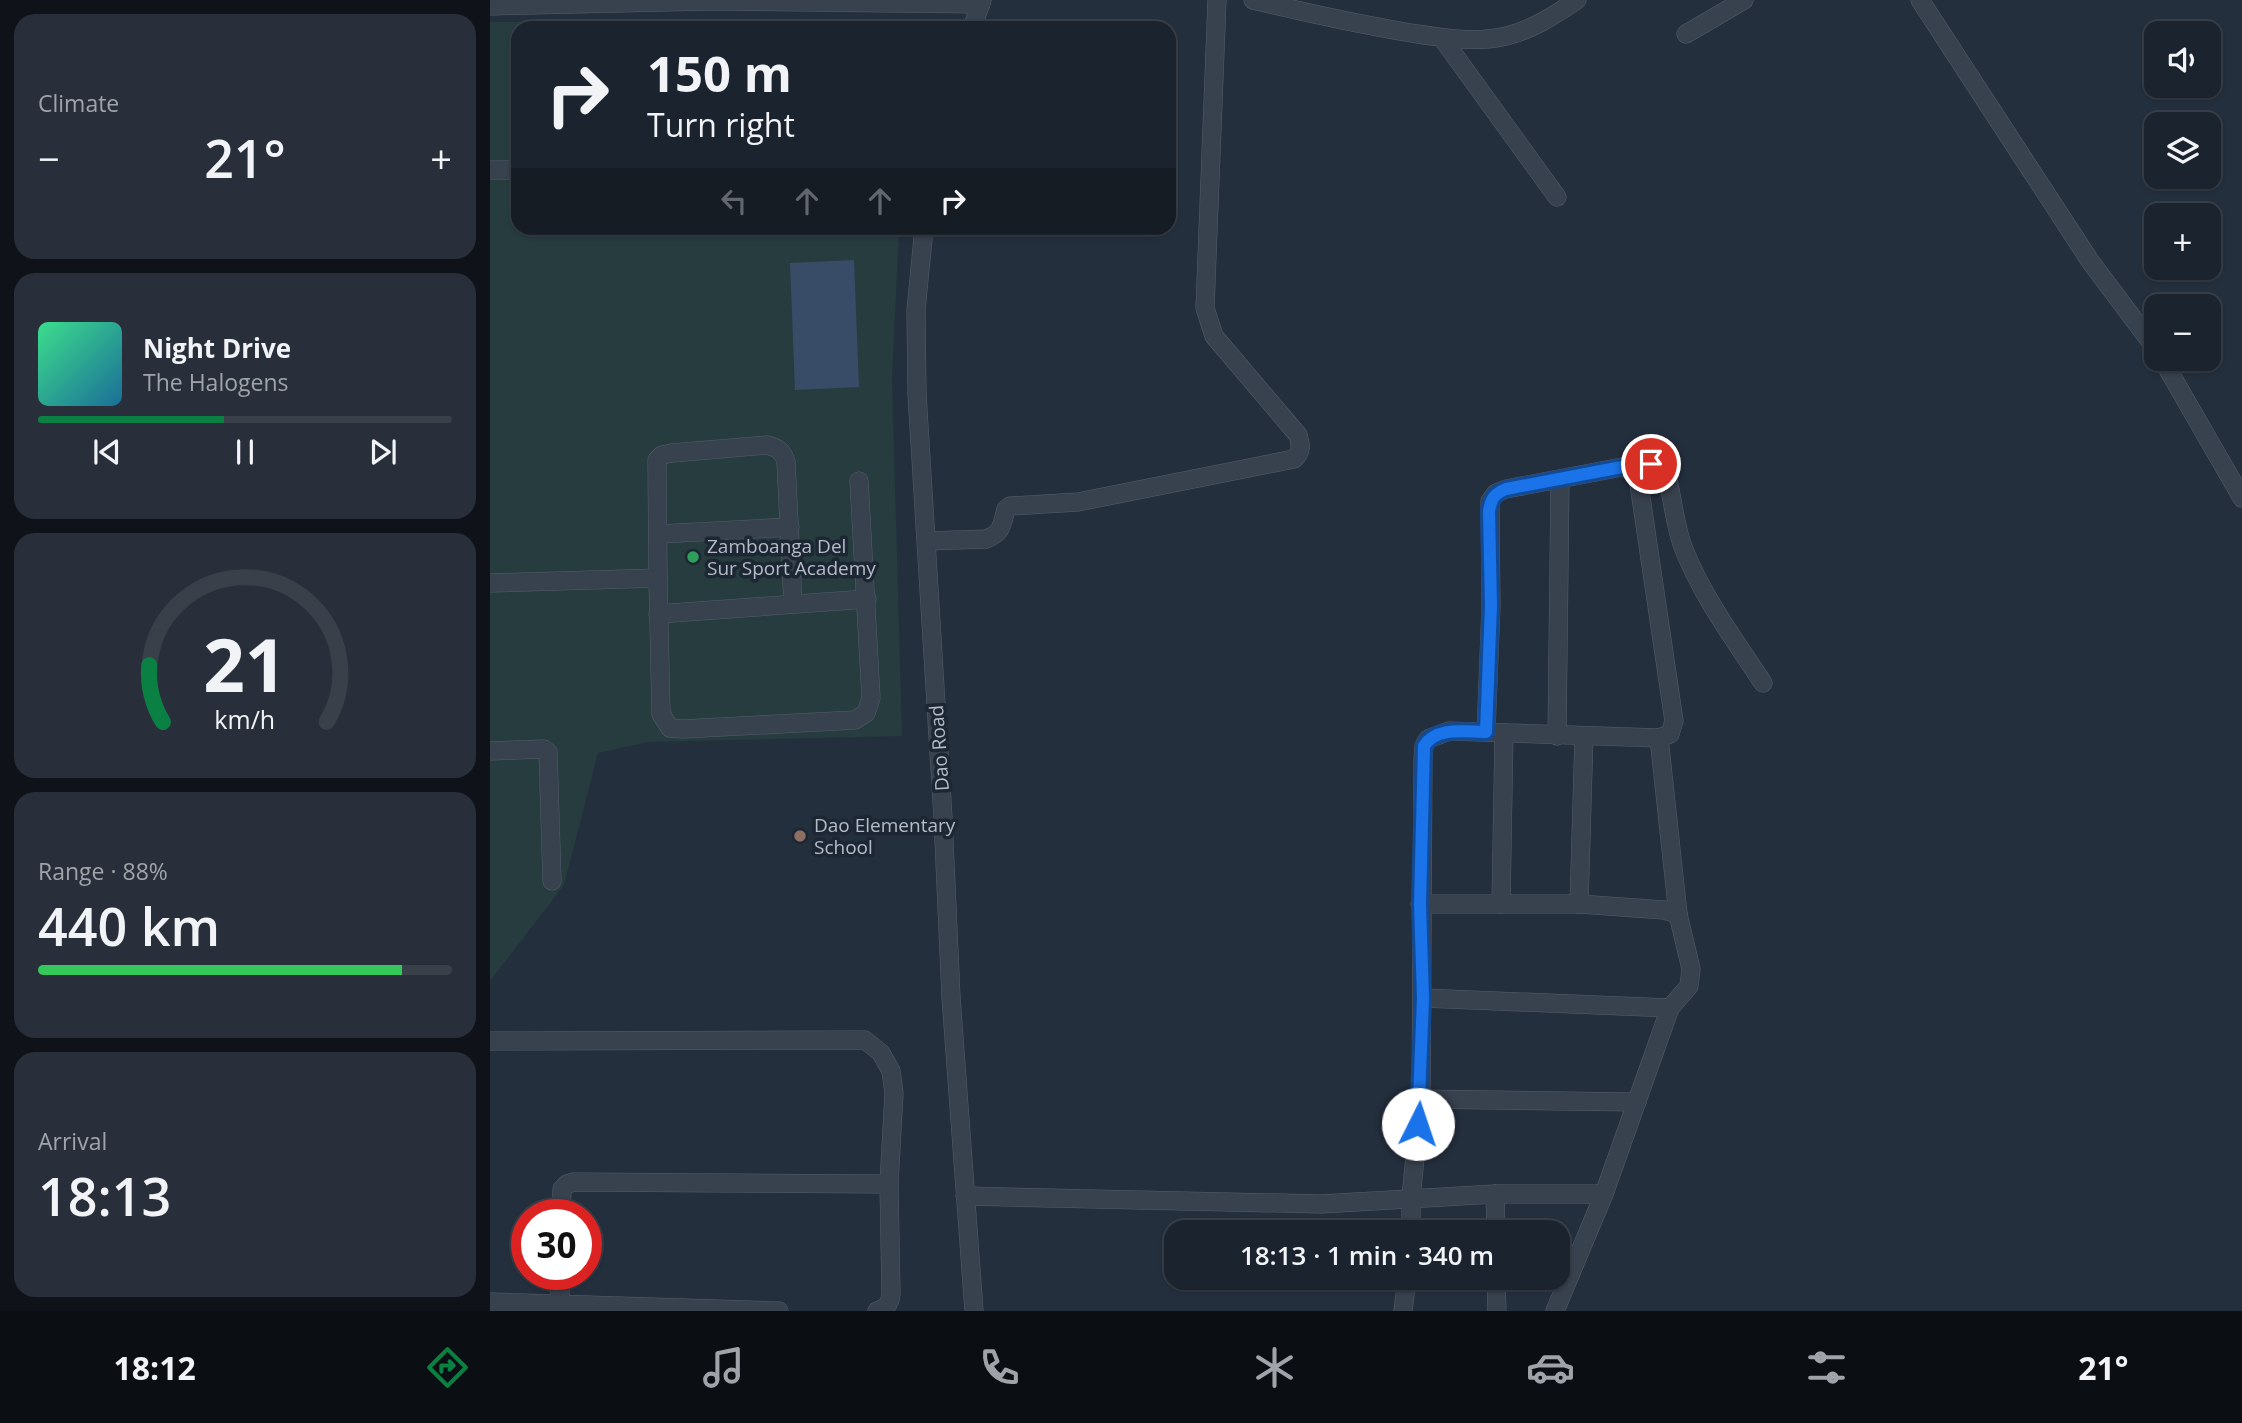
<!DOCTYPE html>
<meta charset="utf-8">
<style>
body{margin:0;font-family:"Open Sans",sans-serif;background:#282f3a;color:#f1f3f6;height:100vh;display:flex;flex-direction:column;font-size:26px;white-space:nowrap}
*{box-sizing:border-box;margin:0}
p{font-size:23px;color:#a0a4aa}
.icon{flex:none;width:38px;height:38px;fill:none;stroke:currentColor;stroke-width:2;stroke-linecap:round;stroke-linejoin:round}
.map{position:relative;flex:1;overflow:hidden}
.drawer{display:flex;flex-direction:column;gap:14px;padding:14px;background:#0f1319;width:490px}
.drawer>*{flex:none}
.top-card{position:absolute;left:21px;top:21px;width:665px;height:214px;border-radius:21px;box-shadow:0 2px 5px #0004,0 0 0 2px #39404a;background:#1b232e;color:#f1f3f6;overflow:hidden}
.buttons{position:absolute;left:1654px;top:21px;display:grid;gap:14px}
.buttons a{display:grid;place-items:center;width:77px;height:77px;border-radius:14px;background:#1b232e;box-shadow:0 2px 5px #0004,0 0 0 2px #39404a;font-size:35px}
.speed{position:absolute;left:21px;top:1199px;display:flex;gap:14px;font-size:35px;font-weight:700;text-align:center}
.speed>*{display:grid;place-content:center;width:91px;height:91px;border-radius:50%;background:#1b232e;box-shadow:0 2px 5px #0004,0 0 0 2px #39404a;line-height:1}
.speed .limit{border:10px solid #d22;background:#fff;color:#111}
.pin{position:absolute;display:grid;place-items:center;width:60px;height:60px;color:#fff;margin:-30px;border:4px solid #fff;border-radius:50%;box-shadow:0 2px 7px #0007}
.me{position:absolute;width:77px;margin:-38px;rotate:4deg;stroke-linejoin:round;filter:drop-shadow(0 0 5px #0008)}
.turn{display:flex;align-items:center;gap:24px;height:147px;padding:0 21px;font-size:32px}
.turn .icon{width:91px;height:91px;stroke-width:2.5}
.turn b{display:block;font-size:49px;line-height:60px}
.lanes{display:flex;align-items:center;height:66px;padding:0 21px;background:#0003;justify-content:center;gap:35px;direction:ltr}
.lanes .off{opacity:.35}
.big{font-size:52px;font-weight:600;line-height:1.1}
.drawer .tile{flex:1;display:flex;flex-direction:column;justify-content:center;gap:10px;min-width:0;padding:0 24px;border-radius:21px;background:#282f3a}
.drawer .dial{align-items:center;gap:0}
.dial svg{height:182px;overflow:visible;fill:none;stroke:#39404a;stroke-width:7;stroke-linecap:round;text-anchor:middle}
.dial text{fill:#f1f3f6;stroke:none}
.song{display:flex;align-items:center;gap:21px}
.cover{width:84px;height:84px;border-radius:10px;background:linear-gradient(135deg,hsl(150 70% 55%),hsl(200 70% 35%))}
.played{height:7px;border-radius:4px;background:linear-gradient(90deg,#0b8043 45%,#39404a 45%)}
.keys{display:flex;justify-content:space-around;direction:ltr}
.heat{display:flex;justify-content:space-between;align-items:center;font-size:38px;direction:ltr}
.charge{height:10px;border-radius:5px;background:linear-gradient(90deg,#34c759 88%,#39404a 0)}
.trip{position:absolute;left:674px;top:1220px;width:406px;height:70px;border-radius:21px;background:#1b232e;box-shadow:0 2px 5px #0004,0 0 0 2px #39404a;font-weight:600;line-height:70px;text-align:center}
.menu{display:flex;height:112px;justify-content:space-around;align-items:center;background:#0b0e12;color:#a0a4aa}
.menu .icon{width:49px;height:49px}
.menu .selected{color:#0b8043}
.menu b{font-size:32px;color:#f1f3f6}
main{display:flex;flex:1;min-height:0}
.map>svg:first-child{display:block}
</style>
<main>
<section class="drawer">
<div class="tile"><p>Climate</p>
<div class="heat"><a>−</a><b class="big">21°</b><a>+</a></div>
</div>
<div class="tile">
<div class="song"><i class="cover"></i><div><b>Night Drive</b><p>The Halogens</p></div></div>
<div class="played"></div>
<div class="keys"><svg class="icon" aria-label="previous" viewBox="0 0 24 24"><path d="M18 5L8 12l10 7zM5 5v14"/></svg><svg class="icon" aria-label="pause" viewBox="0 0 24 24"><path d="M8 5v14M16 5v14"/></svg><svg class="icon" aria-label="next" viewBox="0 0 24 24"><path d="M6 5l10 7-10 7zM19 5v14"/></svg></div>
</div>
<div class="tile dial"><svg viewBox="0 0 100 80">
<path d="M14 69A42 42 0 1 1 86 69"/>
<path d="M14 69A42 42 0 0 1 8 44" stroke="#0b8043"/>
<text x="50" y="56" font-size="32" font-weight="700">21</text>
<text x="50" y="72" font-size="11">km/h</text>
</svg></div>
<div class="tile"><p>Range · 88%</p><b class="big">440 km</b><div class="charge"></div></div>
<div class="tile"><p>Arrival</p><b class="big">18:13</b></div>
</section>
<div class="map">
<svg width="1752" height="1311" viewBox="0 0 1752 1311">
<rect width="100%" height="100%" fill="#242f3e"/>
<polygon fill="#263c3f" points="0,22 209,22 209,28 28,28 28,228 409,228 402,378 412,736 158,742 108,753 74,885 0,981"/>
<polygon fill="#394c67" points="364,260 369,387 305,390 300,263"/>
<g fill="none" stroke-linecap="round" stroke-linejoin="round">
<g stroke="#565f6c" stroke-width="19">
<g id="minor">
<path d="M763,0C813,12 863,23 915,32C948,37 983,44 1016,36C1042,30 1065,15 1087,0"/>
<polyline points="1430,0 1600,261 1666,349"/>
<polyline points="0,6 219,1 491,4"/>
<polyline points="482,28 492,0"/>
<polyline points="1196,34 1254,0"/>
<polyline points="952,38 1067,197"/>
<polyline points="0,170 28,170"/>
<polyline points="434,228 426,310 427,394 453,818 461,997 484,1311"/>
<polyline points="1672,359 1752,498"/>
<path d="M1139,469C1152,464 1166,460 1176,473C1183,497 1184,523 1193,547C1212,596 1244,639 1273,683"/>
<polyline points="169,534 300,527"/>
<path d="M437,541L496,539C512,533 512,525 516,509L520,506L588,502L804,459C812,452 811,445 808,435L724,336L715,308L727,0"/>
<path d="M168,578L167,460L172,455L182,453L277,445C288,448 293,451 296,462L303,604"/>
<polyline points="0,583 168,578 171,714 180,728 193,729 365,720 376,713 381,698 369,481"/>
<polyline points="168,614 377,599"/>
<path d="M996,732L1001,606L1000,501L1006,493L1016,489L1132,467C1142,470 1146,474 1149,484L1184,721L1180,734L1169,738"/>
<polyline points="1067,736 1070,480"/>
<polyline points="0,751 54,749 58,752 62,881"/>
<polyline points="930,904 1089,904 1174,910 1188,914 1201,969 1199,986 1180,1008 1114,1194 1065,1311"/>
<polyline points="1011,904 1014,733"/>
<polyline points="1089,904 1094,736"/>
<polyline points="933,998 1180,1008"/>
<path d="M0,1041L375,1040L391,1053L401,1071L404,1093L399,1184L401,1294C400,1304 396,1308 387,1311"/>
<polyline points="931,1099 1147,1102"/>
<polyline points="1005,1194 1006,1232"/>
<polyline points="475,1196 831,1204 1005,1194 1114,1194"/>
<polyline points="71,1214 72,1189 77,1184 84,1182 399,1184"/>
<polyline points="921,1232 921,1197 931,1099 933,759 934,746 938,739 959,731 1169,738 1188,914"/>
<polyline points="1006,1278 1007,1311"/>
<polyline points="0,1302 289,1311"/>
<polyline points="70,1304 70,1274"/>
<polyline points="913,1311 917,1278"/>
</g>
</g>
<use href="#minor" stroke="#38414e" stroke-width="18"/>
</g>
<g fill="none" stroke-linecap="round" stroke-linejoin="round">
<g stroke="#114b97" stroke-width="18">
<path id="route" d="M928,1124L933,998L930,904L934,746C946,726 976,732 996,732L1001,606L999,511C1001,499 1004,494 1016,489L1132,467C1142,469 1151,464 1161,464"/>
</g>
<use href="#route" stroke="#1a73e8" stroke-width="12"/>
</g>
<circle fill="#2e9e5b" stroke="#1d2633" stroke-width="2.5" cx="203" cy="557" r="7"/>
<circle fill="#8d6e63" stroke="#1d2633" stroke-width="2.5" cx="310" cy="836" r="7"/>
<g text-anchor="middle" stroke-width="7" stroke-linejoin="round" paint-order="stroke">
<g font-size="19" fill="#b4bcc9" stroke="#1d2633" text-anchor="start">
<text x="217" y="553">Zamboanga Del<tspan x="217" dy="22">Sur Sport Academy</tspan></text>
<text x="324" y="832">Dao Elementary<tspan x="324" dy="22">School</tspan></text>
</g>
<g font-size="19" fill="#b4bcc9" stroke="#1d2633">
<text transform="translate(449 748) rotate(-94)" y="7">Dao Road</text>
</g>
</g>
</svg>
<div class="buttons">
<a><svg class="icon" aria-label="sound" viewBox="0 0 24 24"><path d="M4 9h4l5-4v14l-5-4H4zM17 9q2 3 0 6"/></svg></a>
<a><svg class="icon" aria-label="layers" viewBox="0 0 24 24"><path d="M12 4l9 5-9 5-9-5zM3 14l9 5 9-5"/></svg></a>
<a>+</a>
<a>−</a>
</div>
<div class="speed"><div class="limit">30</div></div>
<div class="pin" style="left:1161px;top:464px;background:#d93025"><svg class="icon" aria-label="arrive" viewBox="0 0 24 24"><path d="M6 21V4h12l-3 4 3 4H6"/></svg></div>
<svg class="me" style="left:928px;top:1124px" viewBox="-20 -20 40 40"><circle r="19" fill="#fff"/><path d="M0-13L10 11 0 6-10 11z" fill="#1a73e8"/></svg>
<div class="trip">18:13 · 1 min · 340 m</div>
<div class="top-card">
<div class="turn"><svg class="icon" aria-label="right" viewBox="0 0 24 24"><path d="M7 20v-9h11M14 6l5 5-5 5"/></svg><div><b>150 m</b>Turn right</div></div>
<div class="lanes"><svg class="icon off" aria-label="left" viewBox="0 0 24 24"><path d="M17 20v-9H6M10 6l-5 5 5 5"/></svg><svg class="icon off" aria-label="ahead" viewBox="0 0 24 24"><path d="M12 20V5M6 11l6-6 6 6"/></svg><svg class="icon off" aria-label="ahead" viewBox="0 0 24 24"><path d="M12 20V5M6 11l6-6 6 6"/></svg><svg class="icon" aria-label="right" viewBox="0 0 24 24"><path d="M7 20v-9h11M14 6l5 5-5 5"/></svg></div>
</div>
</div>
</main>
<nav class="menu">
<b>18:12</b>
<svg class="icon selected" aria-label="directions" viewBox="0 0 24 24"><path d="M12 3l9 9-9 9-9-9zM9 14v-3h6M13 9l2 2-2 2"/></svg>
<svg class="icon" aria-label="music" viewBox="0 0 24 24"><path d="M9 18V5l10-2v13"/><circle cx="6" cy="18" r="3"/><circle cx="16" cy="16" r="3"/></svg>
<svg class="icon" aria-label="phone" viewBox="0 0 24 24"><path d="M5 4h4l2 5-3 2q2 4 5 5l2-3 5 2v4C11 20 4 13 5 4z"/></svg>
<svg class="icon" aria-label="climate" viewBox="0 0 24 24"><path d="M12 3v18M4 7l16 10M4 17L20 7"/></svg>
<svg class="icon" aria-label="car" viewBox="0 0 24 24"><path d="M5 17H2v-5l4-1 3-4h7l3 4 3 1v5h-3M9 17h6M6 11h13"/><circle cx="7" cy="17" r="2"/><circle cx="17" cy="17" r="2"/></svg>
<svg class="icon" aria-label="filters" viewBox="0 0 24 24"><path d="M4 7h16M4 17h16"/><circle cx="9" cy="7" r="2"/><circle cx="15" cy="17" r="2"/></svg>
<b>21°</b>
</nav>
